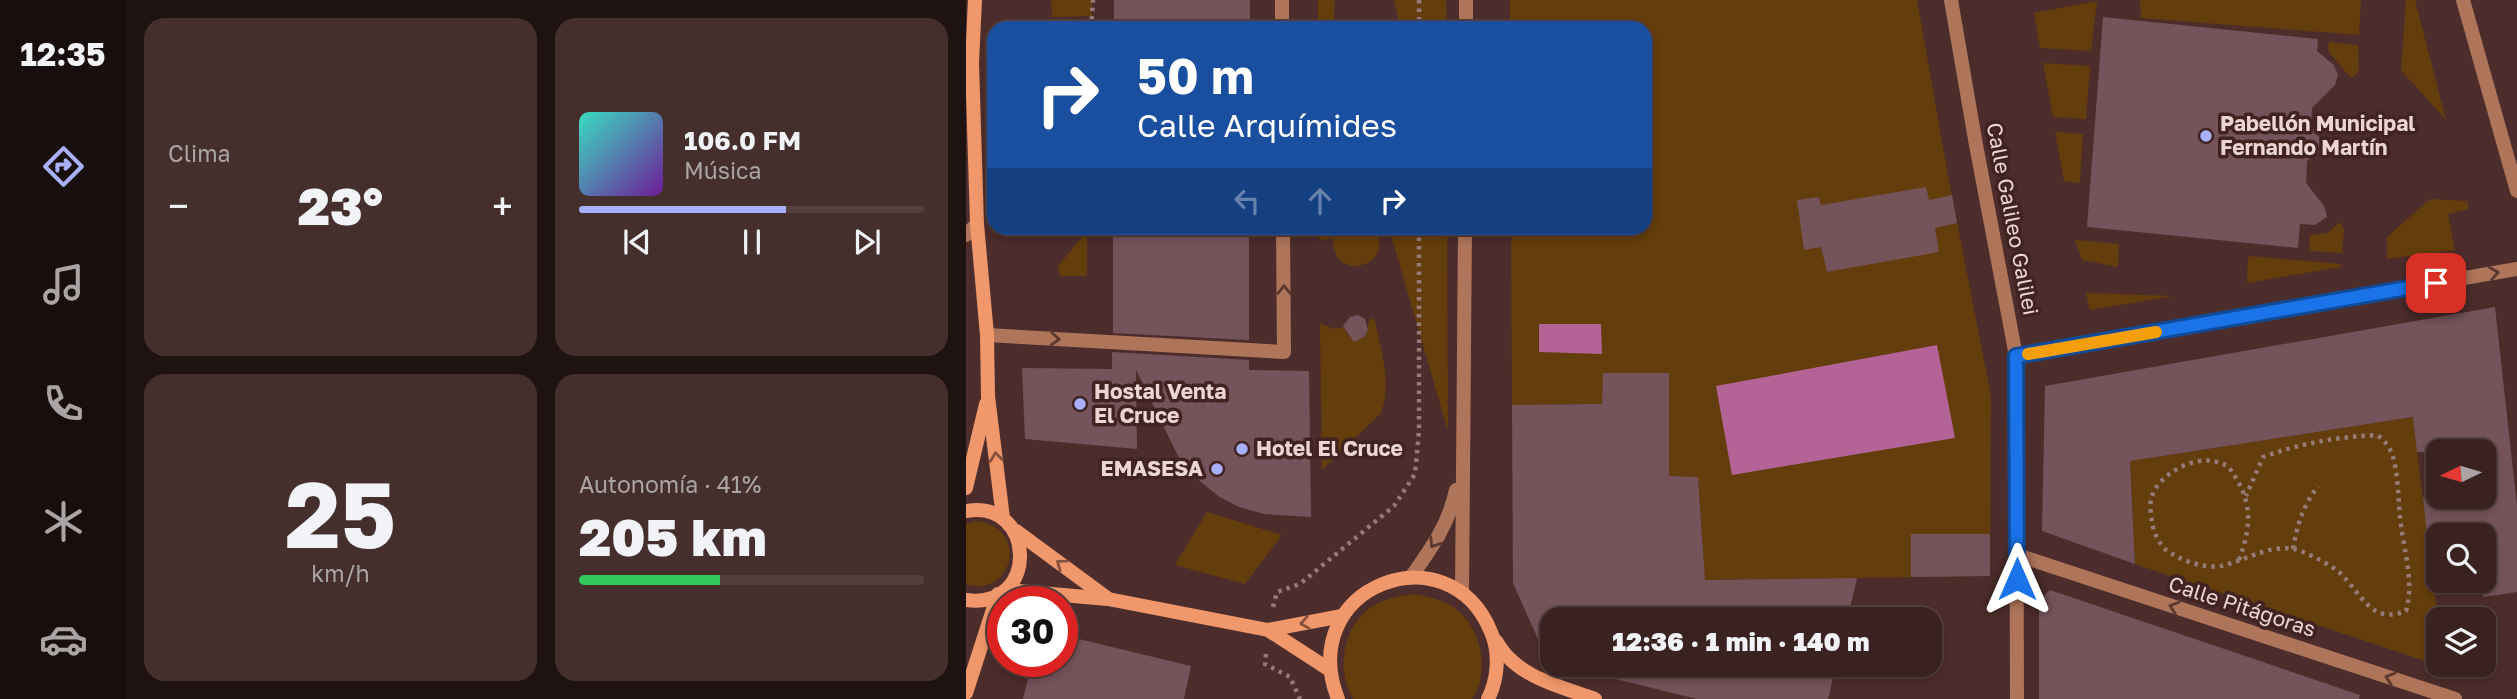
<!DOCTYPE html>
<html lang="es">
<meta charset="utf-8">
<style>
body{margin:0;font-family:"Golos Text",sans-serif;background:#442f2d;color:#f1f3f6;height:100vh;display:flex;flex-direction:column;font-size:26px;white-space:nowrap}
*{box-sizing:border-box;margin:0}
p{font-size:23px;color:#aba4a5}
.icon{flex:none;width:38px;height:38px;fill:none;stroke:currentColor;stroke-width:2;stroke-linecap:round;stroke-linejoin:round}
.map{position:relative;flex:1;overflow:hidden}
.sheet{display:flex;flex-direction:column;gap:18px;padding:18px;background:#1f1312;width:840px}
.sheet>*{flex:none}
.top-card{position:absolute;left:21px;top:21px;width:665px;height:214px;border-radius:21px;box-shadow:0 4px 10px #0003,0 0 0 2px #533f3e;background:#1a4fa0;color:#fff;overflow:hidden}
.needle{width:46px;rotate:265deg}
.controls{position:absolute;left:1460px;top:439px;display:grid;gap:14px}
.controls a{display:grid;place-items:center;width:70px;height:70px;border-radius:14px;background:#392220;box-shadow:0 4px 10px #0003,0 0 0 2px #533f3e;font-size:35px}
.speed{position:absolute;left:21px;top:586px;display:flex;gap:14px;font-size:35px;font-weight:700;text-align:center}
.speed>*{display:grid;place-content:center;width:91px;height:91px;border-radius:50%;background:#392220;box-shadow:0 4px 10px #0003,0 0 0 2px #533f3e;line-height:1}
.speed .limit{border:10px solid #d22;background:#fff;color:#111}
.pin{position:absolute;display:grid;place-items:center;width:60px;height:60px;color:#fff;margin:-30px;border-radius:14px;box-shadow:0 4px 10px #0006}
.me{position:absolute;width:77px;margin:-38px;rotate:0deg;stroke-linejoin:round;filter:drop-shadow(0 0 5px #0008)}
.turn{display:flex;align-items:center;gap:24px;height:147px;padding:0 35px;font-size:32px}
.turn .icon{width:91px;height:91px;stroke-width:2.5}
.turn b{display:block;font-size:49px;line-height:60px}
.lanes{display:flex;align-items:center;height:66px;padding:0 35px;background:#0003;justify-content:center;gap:35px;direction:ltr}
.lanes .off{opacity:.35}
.big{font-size:52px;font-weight:800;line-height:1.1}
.sheet .card{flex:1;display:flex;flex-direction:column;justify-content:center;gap:10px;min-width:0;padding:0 24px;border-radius:21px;background:#442f2d}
.sheet .dial{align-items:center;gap:0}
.dial b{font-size:91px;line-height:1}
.song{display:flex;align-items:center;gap:21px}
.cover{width:84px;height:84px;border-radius:10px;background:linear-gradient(135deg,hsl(170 70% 55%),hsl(280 70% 35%))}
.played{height:7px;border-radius:4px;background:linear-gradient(90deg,#a8b0fc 60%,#533f3e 60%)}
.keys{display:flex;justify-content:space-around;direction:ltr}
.heat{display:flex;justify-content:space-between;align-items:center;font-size:38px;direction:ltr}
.charge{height:10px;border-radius:5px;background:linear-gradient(90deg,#34c759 41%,#533f3e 0)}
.sheet .tiles{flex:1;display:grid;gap:18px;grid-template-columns:repeat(2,1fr)}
.trip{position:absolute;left:574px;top:607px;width:402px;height:70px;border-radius:21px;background:#392220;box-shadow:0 4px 10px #0003,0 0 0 2px #533f3e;font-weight:800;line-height:70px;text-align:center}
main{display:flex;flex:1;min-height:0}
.menu{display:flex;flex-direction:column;width:126px;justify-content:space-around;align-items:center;background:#170e0d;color:#aba4a5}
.menu .icon{width:49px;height:49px}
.menu .active{color:#a8b0fc}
.menu b{font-size:32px;color:#f1f3f6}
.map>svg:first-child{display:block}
</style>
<main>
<nav class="menu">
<b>12:35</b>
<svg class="icon active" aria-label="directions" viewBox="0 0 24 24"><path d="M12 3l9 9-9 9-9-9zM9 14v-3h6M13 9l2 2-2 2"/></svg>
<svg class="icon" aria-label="music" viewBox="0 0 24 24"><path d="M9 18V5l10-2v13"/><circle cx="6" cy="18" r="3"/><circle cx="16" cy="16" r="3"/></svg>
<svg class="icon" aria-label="phone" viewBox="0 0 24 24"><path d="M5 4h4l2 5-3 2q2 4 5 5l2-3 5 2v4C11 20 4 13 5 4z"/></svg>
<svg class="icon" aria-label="climate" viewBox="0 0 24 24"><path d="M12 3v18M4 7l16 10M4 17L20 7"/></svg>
<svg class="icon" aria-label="car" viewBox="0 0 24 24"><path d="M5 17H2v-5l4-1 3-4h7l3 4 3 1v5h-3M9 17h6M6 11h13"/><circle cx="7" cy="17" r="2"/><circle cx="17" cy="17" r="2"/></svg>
</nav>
<section class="sheet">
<div class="tiles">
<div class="card"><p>Clima</p>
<div class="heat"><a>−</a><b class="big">23°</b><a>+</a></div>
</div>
<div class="card">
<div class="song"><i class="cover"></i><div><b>106.0 FM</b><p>Música</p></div></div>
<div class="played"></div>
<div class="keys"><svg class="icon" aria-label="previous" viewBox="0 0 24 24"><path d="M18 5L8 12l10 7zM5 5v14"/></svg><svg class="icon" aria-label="pause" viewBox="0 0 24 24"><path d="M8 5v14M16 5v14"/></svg><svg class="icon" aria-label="next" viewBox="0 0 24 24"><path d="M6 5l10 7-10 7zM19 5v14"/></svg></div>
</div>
<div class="card dial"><b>25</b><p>km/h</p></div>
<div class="card"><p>Autonomía · 41%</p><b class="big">205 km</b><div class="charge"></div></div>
</div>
</section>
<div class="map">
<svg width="1551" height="699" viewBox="0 0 1551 699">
<rect width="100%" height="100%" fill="#4c2d2b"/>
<g fill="#633d0b">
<polygon points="85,0 126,0 126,16 86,17"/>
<polygon points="352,0 369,0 367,28 352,28"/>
<polygon points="428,0 480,0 481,28 434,28"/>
<polygon points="544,0 951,0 983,181 1025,396 1024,576 734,580 737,548 732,478 703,476 703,373 638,373 636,404 546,405 545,228 679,228 679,28 544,28"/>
<polygon points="1174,0 1395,0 1393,35 1175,18"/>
<polygon points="1440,0 1449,0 1480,120 1435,70"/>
<polygon points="1131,1 1125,51 1074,48 1068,13"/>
<polygon points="1363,42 1392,45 1393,72 1385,78 1362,51"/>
<polygon points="1077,63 1124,66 1120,119 1087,117"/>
<polygon points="1089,132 1117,134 1114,183 1098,181"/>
<polygon points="1464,199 1501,201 1503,209 1482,214 1489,250 1421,259 1421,237"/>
<polygon points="1374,222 1378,229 1376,253 1343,251 1344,235 1362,233"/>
<path d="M353,228H407C434,265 365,286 367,238L353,241Z"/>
<polygon points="423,228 481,228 482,431"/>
<polygon points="121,231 121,276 94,276 92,266"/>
<polygon points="1109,240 1153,244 1152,267 1116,260"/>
<polygon points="1282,256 1375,264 1374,267 1281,283"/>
<polygon points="1120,293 1208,296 1124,310"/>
<path d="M408,317C414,347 427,384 415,413L356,470L354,323L368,329L378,327L381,334L387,339L398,337L402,330V322Z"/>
<polygon points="1447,417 1472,621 1472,665 1477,665 1477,667 1169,564 1164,461"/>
<polygon points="241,512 316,535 279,584 209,565"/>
<path d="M9,521C64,526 48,599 0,584V524Z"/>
<path d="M448,594C463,597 477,599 490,609C515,628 525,672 506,699H387C370,669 376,626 407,606C420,598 434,596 448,594Z"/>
</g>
<g fill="#b36396">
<polygon points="573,324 635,324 636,354 573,352"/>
<polygon points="971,345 989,438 766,475 750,386"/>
</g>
<g fill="#75535b">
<rect x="148" y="0" width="136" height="28"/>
<polygon points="1137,17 1352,39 1351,51 1368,65 1372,75 1369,85 1346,108 1345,126 1360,147 1341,161 1340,183 1358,206 1361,217 1349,225 1334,224 1332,248 1121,227"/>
<polygon points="960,187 963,200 986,195 991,223 969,228 973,252 861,272 855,247 838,250 831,200 853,197 855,205"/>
<polygon points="147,228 283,228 283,340 147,333"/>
<polygon points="1529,307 1551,506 1551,592 1517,597 1517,536 1461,536 1457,497 1517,497 1517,452 1451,452 1447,417 1164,461 1169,564 1076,531 1079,386"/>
<polygon points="392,315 399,319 402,330 398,337 388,342 377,326 384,317"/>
<polygon points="146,352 283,360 283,370 343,371 345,517 298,514 273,507 252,496 229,477 214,460 170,370 171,449 59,439 56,368 146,369"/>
<polygon points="637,373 703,373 703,476 732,477 739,580 891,578 881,620 586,620 586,671 547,583 546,405 636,404"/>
<polygon points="945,534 1024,534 1024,576 945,577"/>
<polygon points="1084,590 1394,695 1393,699 1073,699 1073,600"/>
<polygon points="96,635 225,666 218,699 57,699 66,662 96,662"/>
<polygon points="630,665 870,665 862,699 731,699 629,674"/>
</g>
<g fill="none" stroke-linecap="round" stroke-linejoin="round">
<g stroke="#957a78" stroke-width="4.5" stroke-dasharray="3.5 5" stroke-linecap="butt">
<polyline points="453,0 453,28"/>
<polyline points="125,28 127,0"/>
<path d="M1327,549C1331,525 1337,506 1352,486"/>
<path d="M1273,560C1287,522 1286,499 1262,466C1257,464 1252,462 1247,461C1225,457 1193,475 1186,496C1183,504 1185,514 1186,522C1187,531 1193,544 1200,550C1214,560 1238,569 1255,566C1282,560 1309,540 1337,552C1349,557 1365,565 1374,573C1396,594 1405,625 1440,611C1448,583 1439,554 1435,526C1432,504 1433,482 1428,461C1426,450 1420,441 1411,435C1372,437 1335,443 1297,457L1280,496"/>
<polyline points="307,607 311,592 334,584 428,506 449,474 453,431 453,228"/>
<polyline points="300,654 299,664 324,677 334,699"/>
</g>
<polyline stroke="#ae755a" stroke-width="14" points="0,235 11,224"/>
<g stroke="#ae755a" stroke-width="14">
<polyline points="316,0 316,28"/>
<polyline points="985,0 1010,145 1050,356 1051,699"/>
<polyline points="1497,0 1551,191"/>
<polyline points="500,28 500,0"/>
<polyline points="21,335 318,352 317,228"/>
<polyline points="1050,356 1551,269"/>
<polyline points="1051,555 1489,699"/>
<path d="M445,577C465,549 483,524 490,490"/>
<polyline points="496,593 499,228"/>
</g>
<g stroke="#f0976b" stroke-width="14">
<polyline points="9,0 6,63 11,224 21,335 22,396 37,518"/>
<polyline points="0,488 20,404"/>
<path d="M0,511C69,498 75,610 0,600"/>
<polyline points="50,531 141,598"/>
<polyline points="40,590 142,599 302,630 364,670"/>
<polyline points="302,630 376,616"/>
<path d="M530,641C534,647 538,654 544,659C565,680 601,689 629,699"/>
<polyline points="0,693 32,594"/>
<path d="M372,699C328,586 483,528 525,632C534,653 532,679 522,699"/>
</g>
</g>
<defs><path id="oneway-chevron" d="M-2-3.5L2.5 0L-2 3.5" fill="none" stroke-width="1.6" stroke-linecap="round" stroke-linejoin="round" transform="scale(1.75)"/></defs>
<g stroke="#5c382f">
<use href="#oneway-chevron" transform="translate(1528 273) rotate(-10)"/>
<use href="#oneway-chevron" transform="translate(318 290) rotate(-90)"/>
<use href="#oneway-chevron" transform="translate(89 339) rotate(3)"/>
<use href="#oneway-chevron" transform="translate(468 543) rotate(123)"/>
<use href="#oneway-chevron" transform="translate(1208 607) rotate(-162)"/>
<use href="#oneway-chevron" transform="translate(1424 678) rotate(-162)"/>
</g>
<g stroke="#87513f">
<use href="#oneway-chevron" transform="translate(30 457) rotate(-97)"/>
<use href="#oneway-chevron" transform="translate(95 564) rotate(-144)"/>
<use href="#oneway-chevron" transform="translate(339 623) rotate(170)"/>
</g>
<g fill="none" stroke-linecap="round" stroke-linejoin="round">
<g stroke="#114b97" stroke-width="18">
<polyline id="route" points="1051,579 1050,356 1470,283"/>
</g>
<use href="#route" stroke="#1a73e8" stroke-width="12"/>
<polyline stroke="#f59e0b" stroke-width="12" points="1062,354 1190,332"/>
</g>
<g fill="#a8b0fc" stroke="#412321" stroke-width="2.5">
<circle cx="1240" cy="136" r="7"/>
<circle cx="114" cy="404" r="7"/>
<circle cx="276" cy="449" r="7"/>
<circle cx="251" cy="469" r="7"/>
</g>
<g text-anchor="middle" stroke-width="7" stroke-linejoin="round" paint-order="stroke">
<g font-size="21" font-weight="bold" fill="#ebd6d4" stroke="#412321" text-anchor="start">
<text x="1254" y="131">Pabellón Municipal<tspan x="1254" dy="24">Fernando Martín</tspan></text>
<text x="128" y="399">Hostal Venta<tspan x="128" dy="24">El Cruce</tspan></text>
<text x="290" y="456">Hotel El Cruce</text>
<text x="237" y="476" text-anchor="end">EMASESA</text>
</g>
<g font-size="21" fill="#ebd6d4" stroke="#412321">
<text transform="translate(1046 219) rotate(79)" y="7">Calle Galileo Galilei</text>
<text transform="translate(1276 607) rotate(18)" y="7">Calle Pitágoras</text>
</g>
</g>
</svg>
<div class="controls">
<a><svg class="needle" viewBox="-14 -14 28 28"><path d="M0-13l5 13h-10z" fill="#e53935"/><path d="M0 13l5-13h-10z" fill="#aba4a5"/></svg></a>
<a><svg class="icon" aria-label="search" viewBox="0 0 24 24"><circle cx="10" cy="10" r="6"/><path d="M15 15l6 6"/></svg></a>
<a><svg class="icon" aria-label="layers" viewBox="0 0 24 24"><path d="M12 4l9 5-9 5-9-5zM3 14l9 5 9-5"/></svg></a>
</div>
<div class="speed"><div class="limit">30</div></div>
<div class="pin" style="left:1470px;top:283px;background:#d93025"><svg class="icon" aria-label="arrive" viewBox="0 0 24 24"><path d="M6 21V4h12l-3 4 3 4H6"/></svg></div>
<svg class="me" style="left:1051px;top:579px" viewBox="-20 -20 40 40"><path d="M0-17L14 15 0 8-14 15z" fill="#1a73e8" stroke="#fff" stroke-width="4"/></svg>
<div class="trip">12:36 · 1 min · 140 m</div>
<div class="top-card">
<div class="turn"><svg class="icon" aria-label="right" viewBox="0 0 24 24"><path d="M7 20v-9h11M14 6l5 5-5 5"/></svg><div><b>50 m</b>Calle Arquímides</div></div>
<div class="lanes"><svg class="icon off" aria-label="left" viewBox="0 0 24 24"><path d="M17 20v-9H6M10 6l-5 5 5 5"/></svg><svg class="icon off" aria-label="ahead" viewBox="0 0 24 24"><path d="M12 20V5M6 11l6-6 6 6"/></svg><svg class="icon" aria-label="right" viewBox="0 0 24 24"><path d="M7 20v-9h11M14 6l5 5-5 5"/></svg></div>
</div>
</div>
</main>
